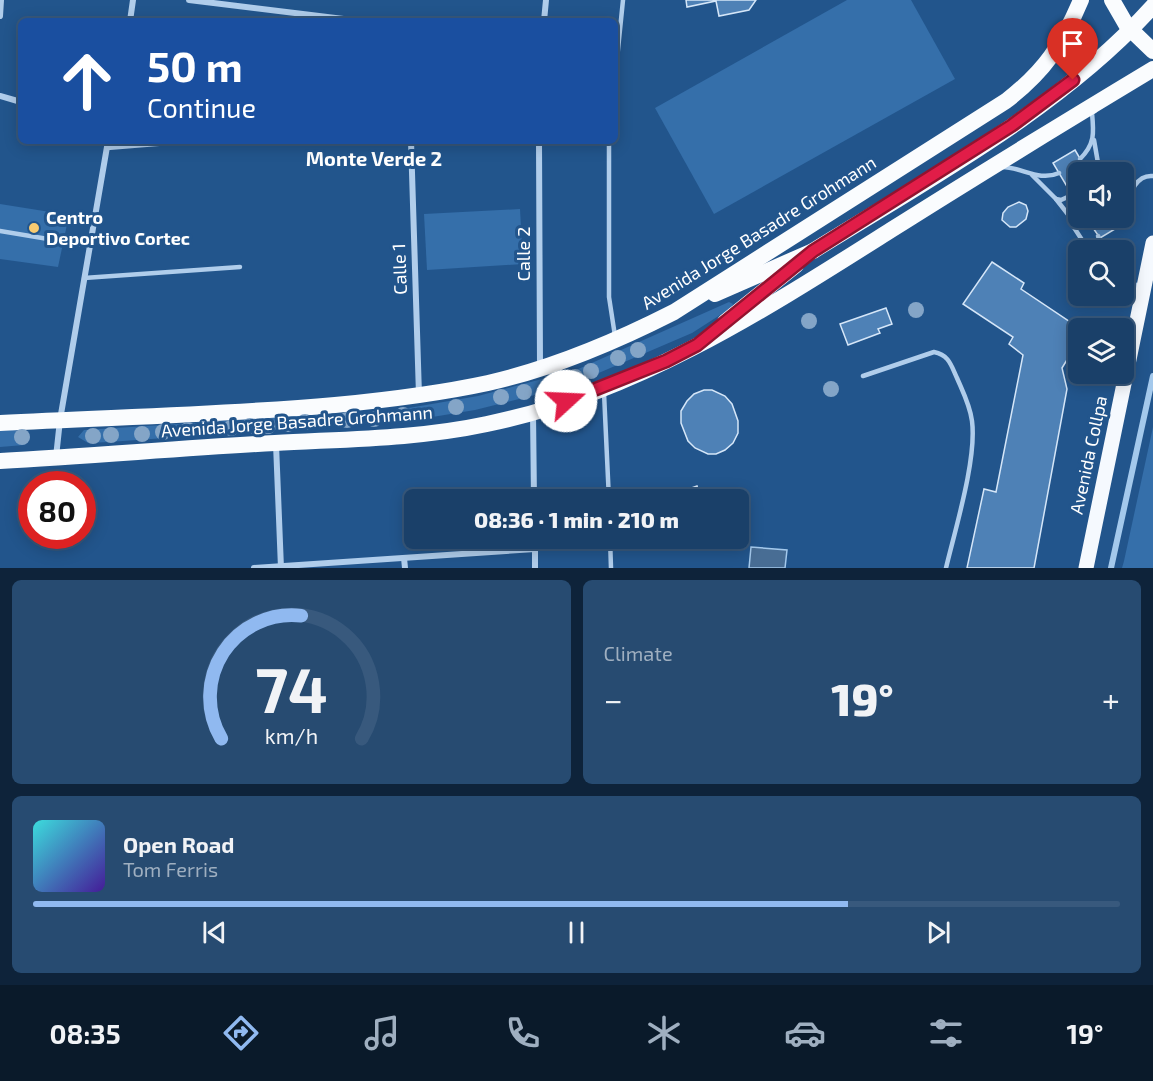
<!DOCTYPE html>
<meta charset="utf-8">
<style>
body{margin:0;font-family:"Exo 2",sans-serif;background:#274b71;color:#f1f3f6;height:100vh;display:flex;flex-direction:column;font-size:22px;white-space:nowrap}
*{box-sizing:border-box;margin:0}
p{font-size:20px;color:#9fafc0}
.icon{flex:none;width:33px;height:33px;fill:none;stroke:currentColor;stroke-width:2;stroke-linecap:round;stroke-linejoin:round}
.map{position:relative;height:568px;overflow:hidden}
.drawer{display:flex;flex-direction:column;gap:12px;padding:12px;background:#0e233a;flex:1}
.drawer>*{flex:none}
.banner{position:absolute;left:18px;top:18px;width:600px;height:126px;border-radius:9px;box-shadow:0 3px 15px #0003,0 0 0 2px #38597d;background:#1a4fa0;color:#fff;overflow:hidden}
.controls{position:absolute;left:1068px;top:162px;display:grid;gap:12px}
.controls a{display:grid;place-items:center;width:66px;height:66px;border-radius:9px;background:#1a4069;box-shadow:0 3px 15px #0003,0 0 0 2px #38597d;font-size:30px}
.speed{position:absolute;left:18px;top:471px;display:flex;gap:12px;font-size:30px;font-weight:700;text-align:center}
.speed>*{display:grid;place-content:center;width:78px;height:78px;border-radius:50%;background:#1a4069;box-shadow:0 3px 15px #0003,0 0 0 2px #38597d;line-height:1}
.speed .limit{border:9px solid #d22;background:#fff;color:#111}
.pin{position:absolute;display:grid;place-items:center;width:51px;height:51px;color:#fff;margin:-62px -26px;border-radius:50% 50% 50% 0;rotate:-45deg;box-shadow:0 0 6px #0007}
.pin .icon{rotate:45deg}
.me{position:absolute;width:66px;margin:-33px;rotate:70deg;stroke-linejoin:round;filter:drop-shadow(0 0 4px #0008)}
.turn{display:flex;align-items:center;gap:21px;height:126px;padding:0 30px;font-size:27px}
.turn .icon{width:78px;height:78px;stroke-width:2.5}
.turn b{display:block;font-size:42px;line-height:51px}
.big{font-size:45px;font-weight:800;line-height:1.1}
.drawer .tile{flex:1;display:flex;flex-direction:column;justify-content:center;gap:9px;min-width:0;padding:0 21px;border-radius:9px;background:#274b71}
.drawer .dial{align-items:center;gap:0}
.dial svg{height:156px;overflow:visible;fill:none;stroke:#38597d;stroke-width:7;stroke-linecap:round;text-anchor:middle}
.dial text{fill:#f1f3f6;stroke:none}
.song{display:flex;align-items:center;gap:18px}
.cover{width:72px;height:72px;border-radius:9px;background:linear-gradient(135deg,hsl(180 70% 55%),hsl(260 70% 35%))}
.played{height:6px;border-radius:3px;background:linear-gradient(90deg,#90b9f0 75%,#38597d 75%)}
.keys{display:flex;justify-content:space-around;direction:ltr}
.heat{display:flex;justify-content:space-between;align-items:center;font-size:33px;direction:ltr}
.drawer .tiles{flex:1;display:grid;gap:12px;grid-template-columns:1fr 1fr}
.tile:last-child{grid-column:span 2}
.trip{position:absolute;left:404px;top:489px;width:345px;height:60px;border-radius:9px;background:#1a4069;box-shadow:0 3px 15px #0003,0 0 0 2px #38597d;font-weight:800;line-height:60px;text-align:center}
.menu{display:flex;height:96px;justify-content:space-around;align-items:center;background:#0a1a2a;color:#9fafc0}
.menu .icon{width:42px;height:42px}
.menu .current{color:#90b9f0}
.menu b{font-size:27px;color:#f1f3f6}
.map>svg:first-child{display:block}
</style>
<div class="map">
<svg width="1153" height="568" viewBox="0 0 1153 568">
<rect width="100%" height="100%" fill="#22558c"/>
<g fill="#356faa">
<polygon points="847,0 911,0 955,79 714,214 655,108"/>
<polygon points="0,204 69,215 58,267 0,259"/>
<polygon points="520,209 523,264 427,270 424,214"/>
<polygon points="729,302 733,304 731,308 692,333 587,378 547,392 475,410 414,420 109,442 88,443 78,437 84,430 397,410 478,396 576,370"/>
<polygon points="1153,427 1153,568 1122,568 1124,561"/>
<polygon points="13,430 26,432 30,438 24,445 0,447 0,431"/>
</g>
<polygon fill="#486d94" stroke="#a4c9ec" stroke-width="1.5" points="751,547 787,550 785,568 749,568"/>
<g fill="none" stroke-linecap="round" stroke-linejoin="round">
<polyline stroke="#a4c9ec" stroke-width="6" points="1111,568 1153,376"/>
</g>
<g fill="#4e81b6" stroke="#d5e6f8" stroke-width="1.5">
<polygon points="686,0 756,0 749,10 719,16 716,1 687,7"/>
<polygon points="1075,150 1088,172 1078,172 1078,205 1053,163"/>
<polygon points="1019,202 1026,205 1028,211 1026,219 1016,227 1010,227 1002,220 1003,213 1008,207"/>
<polygon points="1086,218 1115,218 1120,226 1100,238"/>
<polygon points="992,262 1024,283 1021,289 1079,328 1078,342 1062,368 1067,389 1034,568 967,568 984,489 996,492 1023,355 1009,344 1013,337 963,304"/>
<polygon points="886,308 892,324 878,329 880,333 848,345 840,324"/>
<polygon points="704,390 712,390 725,396 732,404 738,421 738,433 733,443 725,450 716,454 708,454 695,448 688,441 681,423 681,411 687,401 694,394"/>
<polygon points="697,486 701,500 677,500 675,494"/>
</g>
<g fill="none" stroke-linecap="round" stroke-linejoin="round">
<g stroke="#b0cdeb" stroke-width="4.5">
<polyline points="615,79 623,0"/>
<polyline points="1094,140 1098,163 1096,172"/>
<polyline points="609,141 609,297 615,336"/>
<polyline points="107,148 193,141"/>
<path d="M1080,159C1095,144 1094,133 1092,113L1095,111"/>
<path d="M1002,167C1022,167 1039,182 1059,173"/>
<polyline points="1032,175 1056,199 1061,200 1072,195"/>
<polyline points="1056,199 1074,222"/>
<path d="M1124,212C1129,198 1134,174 1153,176"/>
<polyline points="1079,218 1073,226 1084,243 1095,250"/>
<polyline points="1118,222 1121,218"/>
<polyline points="0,231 90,246"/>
<polyline points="1098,236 1104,250"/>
<polyline points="1124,272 1140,290"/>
<polyline points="84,278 240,267"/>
<path d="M863,376L934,352C949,355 951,365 957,378C963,392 970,405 972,421C977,459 955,530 946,568"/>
<polyline points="604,393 609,500"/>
<polyline points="610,538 611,568"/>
</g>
<g stroke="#b0cdeb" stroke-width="6">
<polyline points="189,0 360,21"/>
<polyline points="0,16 1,0"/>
<polyline points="130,21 133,0"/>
<polyline points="544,21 546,0"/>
<polyline points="0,96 21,102"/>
<polyline points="411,141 419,395"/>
<polyline points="539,141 540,367"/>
<polyline points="533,413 534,500"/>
<polyline points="276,444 281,568"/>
<polyline points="56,457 60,420 108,141"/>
<polyline points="535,538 535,568"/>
<polyline points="404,558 405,568"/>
<polyline points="254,568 535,549"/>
</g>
<polyline stroke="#f5f9fe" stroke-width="15" points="1086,568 1153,243"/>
<g stroke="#fafcfe" stroke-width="16">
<polyline points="1112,0 1127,26 1153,51"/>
<polyline points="715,294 813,251"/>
<polyline points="725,322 796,265"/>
<path d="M0,423C112,417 224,415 335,405C387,400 437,394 488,383C550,369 617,341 674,312L1006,101C1045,71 1062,45 1081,0"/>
<path d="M0,461C92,456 183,448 275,443C346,439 417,439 487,424C635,394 766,309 891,230C978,175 1065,122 1153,69"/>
</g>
<path stroke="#fafcfe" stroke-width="16" d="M813,251C929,179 1061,108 1153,6"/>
</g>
<g fill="#84a5c7">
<circle cx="916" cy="310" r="8"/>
<circle cx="809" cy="321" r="8"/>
<circle cx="638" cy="350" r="8"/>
<circle cx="618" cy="358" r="8"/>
<circle cx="591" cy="371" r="8"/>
<circle cx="575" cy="377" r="8"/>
<circle cx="556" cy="382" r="8"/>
<circle cx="831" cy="389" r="8"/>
<circle cx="524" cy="392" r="8"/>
<circle cx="501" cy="397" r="8"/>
<circle cx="456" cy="407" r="8"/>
<circle cx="403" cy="415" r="8"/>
<circle cx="374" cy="419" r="8"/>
<circle cx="347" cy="420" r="8"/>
<circle cx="305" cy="422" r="8"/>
<circle cx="288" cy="424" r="8"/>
<circle cx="250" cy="426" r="8"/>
<circle cx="268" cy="426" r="8"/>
<circle cx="214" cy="428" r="8"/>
<circle cx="231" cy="428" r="8"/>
<circle cx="188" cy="430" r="8"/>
<circle cx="163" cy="432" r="8"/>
<circle cx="142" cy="434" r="8"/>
<circle cx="111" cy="435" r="8"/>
<circle cx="93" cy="436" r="8"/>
<circle cx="22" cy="437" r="8"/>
</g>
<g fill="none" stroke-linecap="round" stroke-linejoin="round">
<g stroke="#92132f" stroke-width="15">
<polyline id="route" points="566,401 666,361 697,345 813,251 1011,126 1073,80"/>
</g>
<use href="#route" stroke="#e11d48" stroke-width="10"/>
</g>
<circle fill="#f8cb71" stroke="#22558c" stroke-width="2" cx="34" cy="228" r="6"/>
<g text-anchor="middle" stroke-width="6" stroke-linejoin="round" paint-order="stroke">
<g font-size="18" font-weight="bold" fill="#fff" stroke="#22558c" text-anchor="start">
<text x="46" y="224">Centro<tspan x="46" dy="21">Deportivo Cortec</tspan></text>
</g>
<g font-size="18" fill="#fff" stroke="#22558c">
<text transform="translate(759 233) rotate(-32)" y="6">Avenida Jorge Basadre Grohmann</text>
<text transform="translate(524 254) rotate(-90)" y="6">Calle 2</text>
<text transform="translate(400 269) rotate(-92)" y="6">Calle 1</text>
<text transform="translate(297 422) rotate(-4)" y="6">Avenida Jorge Basadre Grohmann</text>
<text transform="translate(1089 455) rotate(-78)" y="6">Avenida Collpa</text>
</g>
<g font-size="20" font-weight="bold" fill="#fff" stroke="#22558c">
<text x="374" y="166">Monte Verde 2</text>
</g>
</g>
</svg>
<div class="controls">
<a><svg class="icon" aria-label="sound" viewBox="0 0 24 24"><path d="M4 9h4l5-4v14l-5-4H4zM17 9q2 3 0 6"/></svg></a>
<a><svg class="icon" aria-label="search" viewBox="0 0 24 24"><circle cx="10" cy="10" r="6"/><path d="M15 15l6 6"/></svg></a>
<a><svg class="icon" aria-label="layers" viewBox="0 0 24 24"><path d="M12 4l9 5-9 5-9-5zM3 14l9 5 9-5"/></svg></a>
</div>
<div class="speed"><div class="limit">80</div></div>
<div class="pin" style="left:1073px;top:80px;background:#d93025"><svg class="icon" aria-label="arrive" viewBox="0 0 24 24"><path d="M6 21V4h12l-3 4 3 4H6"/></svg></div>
<svg class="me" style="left:566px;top:401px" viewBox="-20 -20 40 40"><circle r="19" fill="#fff"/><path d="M0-13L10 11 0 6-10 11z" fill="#e11d48"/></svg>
<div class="trip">08:36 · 1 min · 210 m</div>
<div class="banner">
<div class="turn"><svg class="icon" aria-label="ahead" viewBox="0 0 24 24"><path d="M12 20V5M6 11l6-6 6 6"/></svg><div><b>50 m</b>Continue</div></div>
</div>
</div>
<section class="drawer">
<div class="tiles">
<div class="tile dial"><svg viewBox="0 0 100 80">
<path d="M14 69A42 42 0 1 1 86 69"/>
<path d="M14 69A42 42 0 0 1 55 6" stroke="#90b9f0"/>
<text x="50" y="56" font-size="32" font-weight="700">74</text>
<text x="50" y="72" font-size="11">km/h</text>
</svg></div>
<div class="tile"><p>Climate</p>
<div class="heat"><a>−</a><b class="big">19°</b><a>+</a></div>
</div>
<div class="tile">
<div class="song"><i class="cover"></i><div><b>Open Road</b><p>Tom Ferris</p></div></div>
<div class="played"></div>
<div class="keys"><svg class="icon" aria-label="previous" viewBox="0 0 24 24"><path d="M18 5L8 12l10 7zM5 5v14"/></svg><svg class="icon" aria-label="pause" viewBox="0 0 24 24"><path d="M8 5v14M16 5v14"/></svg><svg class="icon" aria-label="next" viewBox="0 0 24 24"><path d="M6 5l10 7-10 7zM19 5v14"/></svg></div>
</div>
</div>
</section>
<nav class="menu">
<b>08:35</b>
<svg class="icon current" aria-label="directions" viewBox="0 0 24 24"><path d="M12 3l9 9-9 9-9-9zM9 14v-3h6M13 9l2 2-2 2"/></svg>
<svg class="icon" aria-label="music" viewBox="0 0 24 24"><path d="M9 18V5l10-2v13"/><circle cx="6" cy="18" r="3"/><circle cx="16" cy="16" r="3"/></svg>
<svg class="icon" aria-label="phone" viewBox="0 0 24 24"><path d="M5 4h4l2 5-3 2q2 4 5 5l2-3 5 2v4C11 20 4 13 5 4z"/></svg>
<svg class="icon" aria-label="climate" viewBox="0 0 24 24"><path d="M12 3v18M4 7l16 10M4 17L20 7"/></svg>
<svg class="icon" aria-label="car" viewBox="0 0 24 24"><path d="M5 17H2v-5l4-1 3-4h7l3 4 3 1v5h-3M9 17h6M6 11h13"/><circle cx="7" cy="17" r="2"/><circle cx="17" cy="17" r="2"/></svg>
<svg class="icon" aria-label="filters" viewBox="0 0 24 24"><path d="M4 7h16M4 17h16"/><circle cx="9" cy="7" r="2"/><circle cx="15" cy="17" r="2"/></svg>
<b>19°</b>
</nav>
